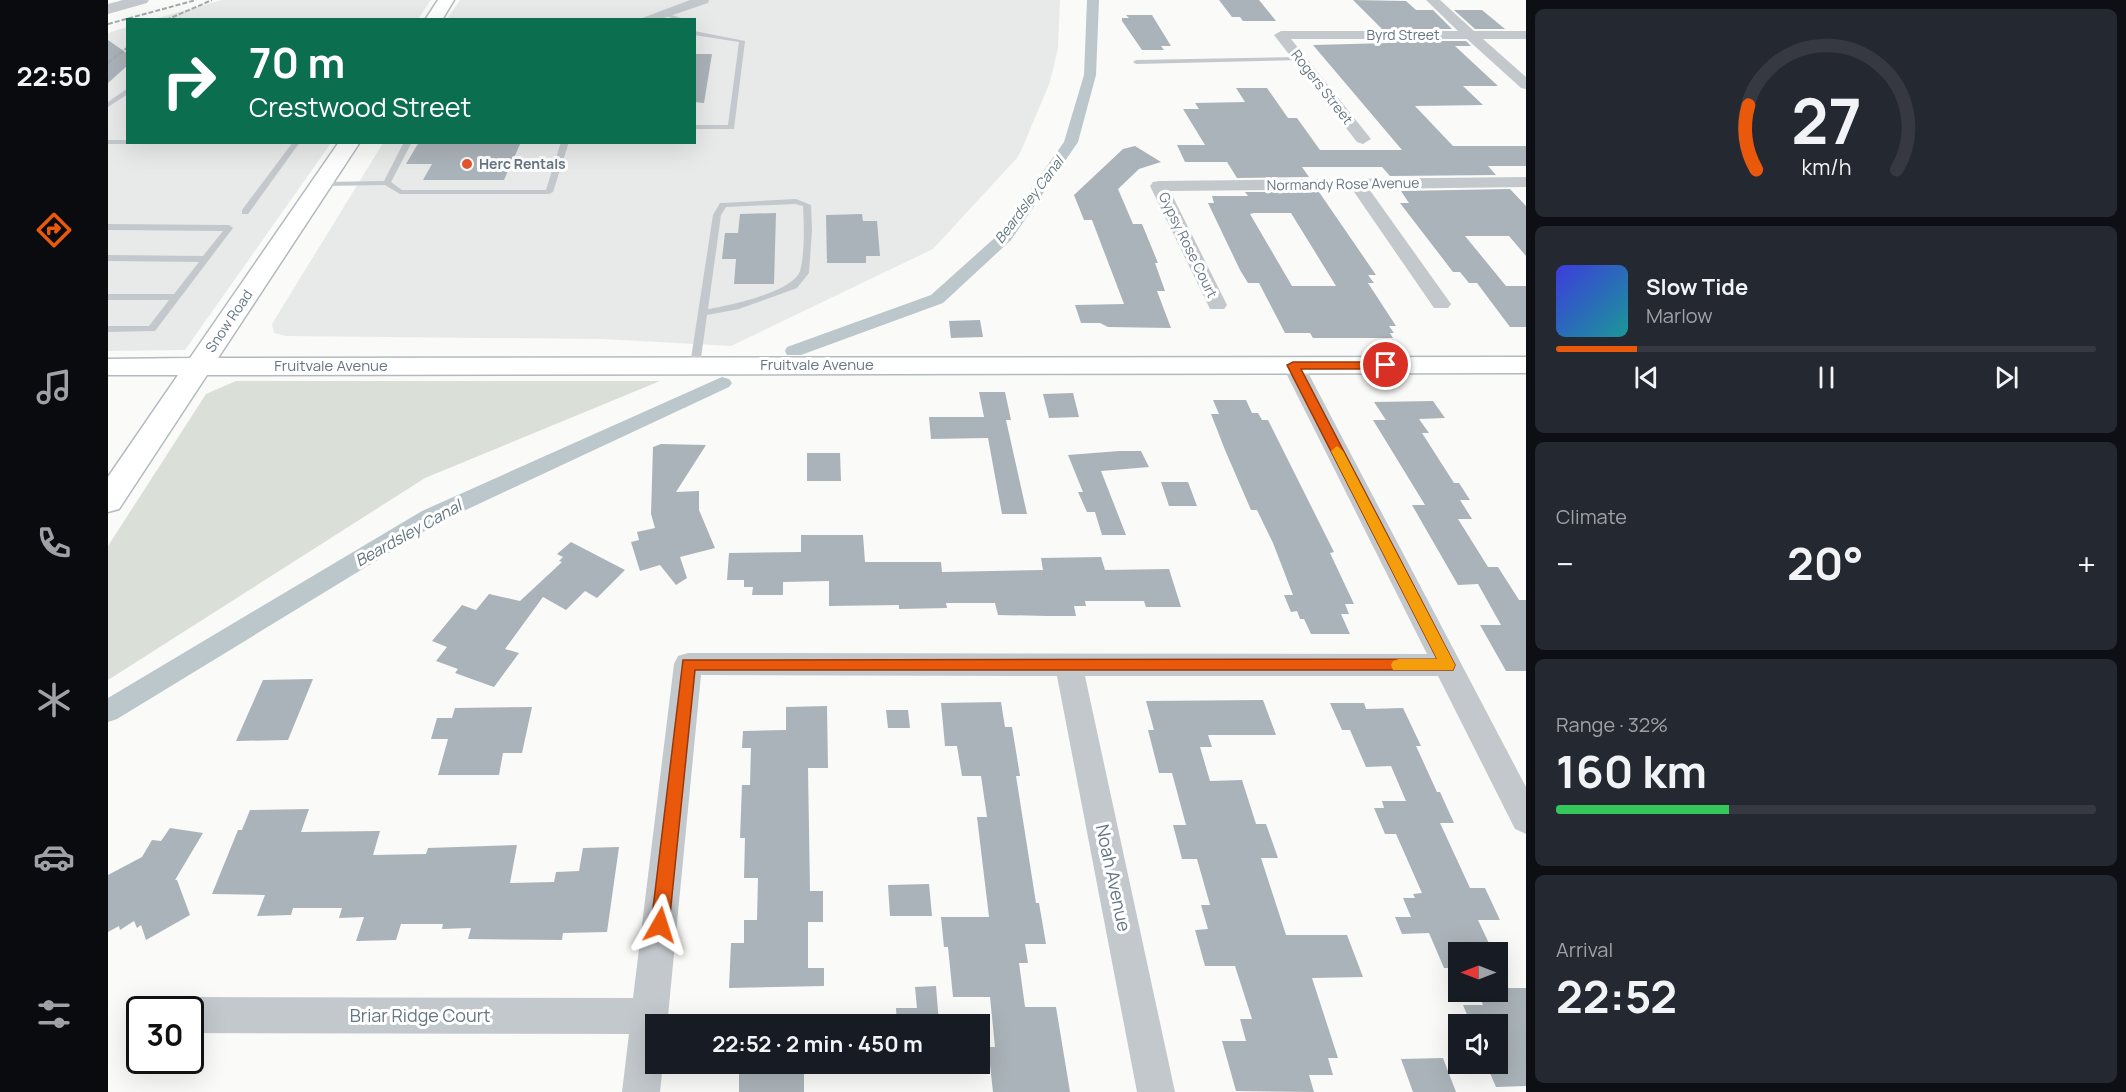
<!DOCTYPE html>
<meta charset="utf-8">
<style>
body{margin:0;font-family:Manrope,sans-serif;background:#242831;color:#f1f3f6;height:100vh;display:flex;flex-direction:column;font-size:22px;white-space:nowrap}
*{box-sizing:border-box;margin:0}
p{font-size:20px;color:#9ea1a6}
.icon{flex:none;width:33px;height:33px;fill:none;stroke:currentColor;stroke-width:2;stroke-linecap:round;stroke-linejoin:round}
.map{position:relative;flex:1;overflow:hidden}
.side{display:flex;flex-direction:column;gap:9px;padding:9px;background:#0d0f14;width:600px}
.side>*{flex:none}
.hud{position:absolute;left:18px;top:18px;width:570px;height:126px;border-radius:0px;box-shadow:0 6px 24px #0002;background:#0b6e4f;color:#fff;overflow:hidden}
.needle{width:39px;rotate:270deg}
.controls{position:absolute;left:1340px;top:942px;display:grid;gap:12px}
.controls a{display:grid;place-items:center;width:60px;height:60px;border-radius:0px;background:#171b24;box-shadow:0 6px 24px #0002;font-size:30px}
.speed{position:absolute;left:18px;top:996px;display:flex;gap:12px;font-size:30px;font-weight:700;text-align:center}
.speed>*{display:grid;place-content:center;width:78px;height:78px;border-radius:50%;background:#171b24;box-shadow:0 6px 24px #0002;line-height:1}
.speed .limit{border:3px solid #111;border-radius:9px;background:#fff;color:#111}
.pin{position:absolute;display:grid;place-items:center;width:51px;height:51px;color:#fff;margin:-26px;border:3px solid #fff;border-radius:50%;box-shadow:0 2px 6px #0007}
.me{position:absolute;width:66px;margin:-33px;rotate:6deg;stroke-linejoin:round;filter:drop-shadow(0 0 4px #0008)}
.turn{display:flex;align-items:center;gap:21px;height:126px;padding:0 24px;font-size:27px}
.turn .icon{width:78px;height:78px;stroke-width:2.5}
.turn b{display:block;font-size:42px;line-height:51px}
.big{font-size:45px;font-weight:700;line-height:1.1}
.side .card{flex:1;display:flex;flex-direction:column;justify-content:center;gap:9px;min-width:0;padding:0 21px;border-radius:9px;background:#242831}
.side .dial{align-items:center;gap:0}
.dial svg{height:156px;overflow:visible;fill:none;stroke:#363941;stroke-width:7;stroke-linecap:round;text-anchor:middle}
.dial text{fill:#f1f3f6;stroke:none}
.song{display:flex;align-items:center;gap:18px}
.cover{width:72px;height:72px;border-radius:9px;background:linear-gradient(135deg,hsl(240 70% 55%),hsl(180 70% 35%))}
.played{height:6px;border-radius:3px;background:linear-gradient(90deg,#ea580c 15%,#363941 15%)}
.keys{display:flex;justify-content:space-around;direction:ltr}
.heat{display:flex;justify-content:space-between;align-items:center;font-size:33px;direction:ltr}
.charge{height:9px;border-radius:4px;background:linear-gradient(90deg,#34c759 32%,#363941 0)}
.trip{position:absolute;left:537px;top:1014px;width:345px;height:60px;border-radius:0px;background:#171b24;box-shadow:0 6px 24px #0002;font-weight:700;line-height:60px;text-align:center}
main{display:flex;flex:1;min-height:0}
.dock{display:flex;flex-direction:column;width:108px;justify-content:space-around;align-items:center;background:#090b0e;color:#9ea1a6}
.dock .icon{width:42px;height:42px}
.dock .active{color:#ea580c}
.dock b{font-size:27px;color:#f1f3f6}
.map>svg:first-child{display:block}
</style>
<main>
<nav class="dock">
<b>22:50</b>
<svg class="icon active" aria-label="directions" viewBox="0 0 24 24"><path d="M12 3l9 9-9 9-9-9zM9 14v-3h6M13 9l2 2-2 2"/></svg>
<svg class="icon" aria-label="music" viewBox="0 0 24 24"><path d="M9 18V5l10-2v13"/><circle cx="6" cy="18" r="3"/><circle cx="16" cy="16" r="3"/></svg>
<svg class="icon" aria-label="phone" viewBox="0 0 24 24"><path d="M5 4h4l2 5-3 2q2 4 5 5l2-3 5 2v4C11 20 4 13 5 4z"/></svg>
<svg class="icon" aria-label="climate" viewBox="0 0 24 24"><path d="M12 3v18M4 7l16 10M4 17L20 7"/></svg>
<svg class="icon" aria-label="car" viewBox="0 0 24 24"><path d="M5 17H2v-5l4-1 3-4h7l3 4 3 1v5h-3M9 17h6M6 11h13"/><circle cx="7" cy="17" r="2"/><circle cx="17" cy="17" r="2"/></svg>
<svg class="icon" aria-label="filters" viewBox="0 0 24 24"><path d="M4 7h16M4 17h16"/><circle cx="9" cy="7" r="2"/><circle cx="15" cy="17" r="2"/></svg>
</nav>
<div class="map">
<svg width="1418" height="1092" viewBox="0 0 1418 1092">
<rect width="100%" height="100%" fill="#fafaf8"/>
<g fill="#e8e9e9">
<polygon points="114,0 323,0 310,19 46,19"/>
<polygon points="352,0 952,0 950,48 942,82 913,151 909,158 825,249 623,346 494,339 178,336 166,333 164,324 275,143 586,142 586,20 339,19"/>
<polygon points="19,27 20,142 223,143 77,350 0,351 0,33"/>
</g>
<polygon fill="#dadfd7" points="128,381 552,381 317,478 0,680 0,546 98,394"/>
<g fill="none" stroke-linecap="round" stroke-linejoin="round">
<g fill="#bbc7cb" fill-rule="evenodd">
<polygon points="979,0 991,0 988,75 970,142 903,240 835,303 693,355 679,355 677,351 679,347 823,295 891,234 956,142 976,75"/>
<polygon points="614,377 621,379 624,383 621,387 330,523 9,719 0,722 0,698 314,511"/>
</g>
</g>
<g fill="#aab3b9" fill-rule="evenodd">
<polygon points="1111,0 1151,0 1168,21 1135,21 1132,17 1124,17"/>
<polygon points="1245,0 1298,1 1308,10 1325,10 1344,29 1274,29"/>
<polygon points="1346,10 1374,10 1397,29 1367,29"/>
<polygon points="1018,15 1044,15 1063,46 1053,46 1056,50 1034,50 1014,21 1014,18 1021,18"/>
<polygon points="0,40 20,54 20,65 0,83"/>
<polygon points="1279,41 1358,41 1363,46 1347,46 1390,86 1355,86 1375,105 1307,106 1345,146 1418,146 1418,166 1380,166 1388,175 1282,176 1274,167 1194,167 1201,177 1129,178 1119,162 1077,162 1069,145 1097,145 1075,109 1091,109 1087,103 1137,102 1128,88 1159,88 1180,118 1189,118 1212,150 1294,150 1205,45 1281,43"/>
<polygon points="586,54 604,54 596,103 586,102"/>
<polygon points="311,142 413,142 396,180 315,180 324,164 298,164"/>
<polygon points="1027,146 1053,162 1031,169 1010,189 1025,224 1034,224 1050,263 1047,263 1057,291 1049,291 1063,328 1000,327 992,323 973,323 967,305 1016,304 984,220 976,220 966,195 1015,149"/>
<polygon points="1402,189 1418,206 1418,256 1401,236 1357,236 1398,286 1418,286 1418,327 1402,327 1369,283 1361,283 1352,272 1345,272 1292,203 1301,203 1293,191"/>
<path d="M1137,192H1211L1268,275H1260L1266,283H1260L1288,326H1281L1286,333H1282L1285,338H1205L1202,333H1177L1151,283H1140L1132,270L1100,203H1106L1104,196H1140ZM1146,213H1183L1228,286H1184L1142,214Z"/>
<polygon points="668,213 666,284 626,284 628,259 614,259 617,233 630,233 632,214"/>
<polygon points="754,214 755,221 769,221 772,256 758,256 758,263 719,263 718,215"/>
<polygon points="872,320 875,337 843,338 841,321"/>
<polygon points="871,392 897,392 903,420 898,420 919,514 894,514 880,438 823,439 821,417 876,417"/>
<polygon points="965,393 971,417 941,418 935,394"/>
<polygon points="1105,400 1138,400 1144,413 1150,413 1154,420 1160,420 1226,552 1222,553 1246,604 1237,604 1241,614 1233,614 1242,634 1203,634 1196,619 1192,619 1189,611 1183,612 1176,595 1185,595 1165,543 1149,510 1143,510 1117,450 1103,414 1111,414"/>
<polygon points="1325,401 1337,418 1311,419 1321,433 1314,433 1346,483 1351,483 1362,500 1352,500 1364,519 1350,519 1380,567 1390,567 1411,600 1418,600 1418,671 1398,671 1372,625 1393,625 1370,584 1350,585 1304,505 1317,505 1265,420 1278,420 1266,402"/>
<polygon points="553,444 598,445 568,492 591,491 591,510 607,548 572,557 579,578 568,585 552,565 532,571 523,542 531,540 529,532 547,528 543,514 545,447"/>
<polygon points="1011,451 1033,451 1041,467 993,471 1018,535 994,535 987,512 979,512 970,492 975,492 960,455"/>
<polygon points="699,453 732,453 733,481 699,481"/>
<polygon points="1053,482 1080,482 1089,506 1061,506"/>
<polygon points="693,535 755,535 757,562 833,562 834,572 935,570 933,558 993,557 997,570 1061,569 1073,607 1038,607 1036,601 977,601 978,606 966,606 968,616 939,616 890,615 887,603 838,603 839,608 791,609 791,605 721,606 721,581 675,582 675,595 644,595 645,587 636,587 636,580 619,580 621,553 693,552"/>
<polygon points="463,542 517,570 489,598 477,591 458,610 435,597 397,649 411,653 386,687 347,673 350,669 328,661 339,647 324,641 354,605 368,610 381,594 412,601 454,562 451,561 455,557 449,554"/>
<polygon points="205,679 180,740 128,741 155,680"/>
<polygon points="1155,700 1168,735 1100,735 1104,747 1092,747 1102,781 1134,780 1148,824 1158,824 1170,858 1153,858 1178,935 1239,935 1255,977 1204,978 1230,1058 1220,1058 1225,1075 1201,1075 1206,1092 1128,1091 1114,1041 1138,1041 1132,1019 1144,1019 1127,966 1097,966 1087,930 1100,929 1093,905 1102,905 1089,859 1074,859 1065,825 1078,825 1064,773 1051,773 1040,730 1046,730 1038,701"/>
<polygon points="893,702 897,727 904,727 912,776 908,776 928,903 931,903 938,944 917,944 920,963 911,963 917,1007 948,1007 962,1092 885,1092 880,1047 887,1047 882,997 845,997 840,947 836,947 833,917 881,917 869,817 879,817 873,776 854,776 849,746 837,746 833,703"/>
<polygon points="1222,703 1256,703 1258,709 1295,708 1313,746 1308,746 1329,792 1332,792 1346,823 1332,823 1362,888 1377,888 1392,920 1370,920 1385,952 1350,952 1350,968 1336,968 1321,933 1294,934 1287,917 1303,917 1295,898 1307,898 1305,894 1314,893 1288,834 1277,834 1266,808 1276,808 1274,801 1298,801 1283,766 1258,767 1242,730 1234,730"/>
<polygon points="719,706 720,768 700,768 702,891 715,891 715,922 700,922 700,968 716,968 716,986 621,988 623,943 636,943 636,920 649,920 650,878 636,878 637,838 632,838 634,785 642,785 643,748 634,748 635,731 678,730 678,707"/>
<polygon points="424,707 414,753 395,753 391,775 330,775 340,739 323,739 329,718 344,718 347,708"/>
<polygon points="778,710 800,710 802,728 780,728"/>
<polygon points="201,809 193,832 272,831 265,855 318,854 320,848 409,845 402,883 446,882 448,872 471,871 475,848 511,847 499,932 455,933 454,940 360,939 363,928 334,929 335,924 293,924 288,940 248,941 256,917 231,918 234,908 185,908 183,915 149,916 157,895 104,894 130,830 134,830 142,810"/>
<polygon points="62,828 95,833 67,880 69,880 82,915 38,940 33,925 29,928 26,921 12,930 11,926 0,932 0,875 34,857 44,840 53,841"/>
<polygon points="821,884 824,916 782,916 780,885"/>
<polygon points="828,986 831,1024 789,1024 788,1008 809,1008 807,987"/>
<polygon points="1389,988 1418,988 1418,1086 1388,1087 1378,1064 1389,1064 1389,1024 1363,1024 1355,1005 1375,1005 1370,992 1389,992"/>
<polygon points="1335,1058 1348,1092 1305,1092 1293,1059"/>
<rect x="631" y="1064" width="65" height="28"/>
</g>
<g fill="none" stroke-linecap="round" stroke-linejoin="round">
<g stroke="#b3babf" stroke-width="3">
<g id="secondary">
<polygon points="330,0 346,0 334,20 317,20"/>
<polygon points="231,142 252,142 110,358 1418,357 1418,373 99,375 11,509 0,512 0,477 70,375 0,375 0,359 82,358"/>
</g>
</g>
<g fill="#c3c8cc" fill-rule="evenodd">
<polygon points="554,12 579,20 569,20 554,14"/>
<polygon points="586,31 637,41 626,129 586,129 586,125 620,125 631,42 586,35"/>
<polygon points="1192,57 1195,59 1194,60 1028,64 1025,62 1028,60"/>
<polygon points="20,88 20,94 0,107 0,102"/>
<polygon points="0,140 20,140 20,142 23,142 20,144 0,144"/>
<polygon points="185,142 192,142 140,214 134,214 134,210"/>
<polygon points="296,142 304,142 283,182 294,190 438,190 453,142 461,142 445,192 441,194 292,194 277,185 215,186 211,184 215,182 276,181"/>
<path d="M688,199L703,205L704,230L701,273L689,288L631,309L599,315L592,365L591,367H583L582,365L605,215L612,203H615ZM687,204L695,206C696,225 697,253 692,271C685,292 620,306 600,309L613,215L618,207Z"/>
<polygon points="0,224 121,225 125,228 47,331 0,332 0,326 41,326 61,300 0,300 0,294 66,294 91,262 0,261 0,255 95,256 115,231 0,230"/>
</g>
<g fill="#c3c8cc" fill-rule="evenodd">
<polygon points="582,0 601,0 600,3 550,20 529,20"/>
<polygon points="1318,0 1332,0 1366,31 1418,31 1418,39 1375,39 1418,77 1418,89 1413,88 1359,39 1183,39 1263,139 1255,144 1249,142 1166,35 1173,31 1350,31"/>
<polygon points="1418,177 1418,187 1261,189 1343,304 1340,308 1326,308 1244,189 1062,191 1119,305 1116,309 1102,309 1042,186 1045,182 1051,181"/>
<polygon points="1185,358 1193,360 1196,365 1418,787 1418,834 1407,829 1330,676 977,676 1067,1092 1029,1092 949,676 593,675 560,1016 559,1024 548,1024 548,1064 555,1064 552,1092 514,1092 521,1034 82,1033 82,1010 66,1010 69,1002 82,997 525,998 566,664 570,656 580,653 1319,654 1174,365 1177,360"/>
</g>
<polygon fill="#c3c8cc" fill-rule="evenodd" points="15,0 41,0 39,3 0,14 0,4"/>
<use href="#secondary" fill="#fff" fill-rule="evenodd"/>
<g stroke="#a2aab0" stroke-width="2" stroke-dasharray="5 2" stroke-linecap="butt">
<polyline points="58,20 104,0"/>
<polyline points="0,24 88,0"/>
<polyline points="0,63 20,47"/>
</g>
</g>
<polygon fill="#ea580c" stroke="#983908" stroke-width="1.5" points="1185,362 1278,362 1284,365 1278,369 1193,369 1347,665 1345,670 587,670 561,925 558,931 552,934 545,931 543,925 575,660 1329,659 1179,365"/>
<polygon fill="#f59e0b" points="1229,446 1235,451 1345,661 1347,665 1345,670 1285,670 1283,665 1285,661 1291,659 1329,659 1223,451"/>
<circle fill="#e4572e" stroke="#fff" stroke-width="2" cx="359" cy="164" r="6"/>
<g text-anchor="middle" stroke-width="6" stroke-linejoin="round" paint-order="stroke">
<g font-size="14" fill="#657683" stroke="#fff">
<text x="1295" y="40">Byrd Street</text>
<text transform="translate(1214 87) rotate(52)" y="5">Rogers Street</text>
<text transform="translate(1235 184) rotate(-1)" y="5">Normandy Rose Avenue</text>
<text transform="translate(1080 245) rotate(64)" y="5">Gypsy Rose Court</text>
<text transform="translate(121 321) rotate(-56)" y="5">Snow Road</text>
</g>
<g font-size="14" font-weight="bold" fill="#657683" stroke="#fff" text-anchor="start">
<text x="371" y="169">Herc Rentals</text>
</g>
<g font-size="14" font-style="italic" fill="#60757c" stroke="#fff">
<text transform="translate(921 200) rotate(-53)" y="5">Beardsley Canal</text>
</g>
<g font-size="15" fill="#657683" stroke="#fff">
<text x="709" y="370">Fruitvale Avenue</text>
<text x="223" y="371">Fruitvale Avenue</text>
</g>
<g font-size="16" font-style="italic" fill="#60757c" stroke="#fff">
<text transform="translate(300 533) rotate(-29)" y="6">Beardsley Canal</text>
</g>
<g font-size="18" fill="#657683" stroke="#fff">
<text transform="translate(1005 878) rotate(78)" y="6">Noah Avenue</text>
<text x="312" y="1022">Briar Ridge Court</text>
</g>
</g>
</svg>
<div class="controls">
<a><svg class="needle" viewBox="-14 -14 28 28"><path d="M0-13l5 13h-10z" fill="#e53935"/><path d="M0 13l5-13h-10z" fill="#9ea1a6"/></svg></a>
<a><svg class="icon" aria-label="sound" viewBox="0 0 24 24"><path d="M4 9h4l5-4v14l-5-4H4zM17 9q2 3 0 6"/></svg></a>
</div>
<div class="speed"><div class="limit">30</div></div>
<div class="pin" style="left:1278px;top:365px;background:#d93025"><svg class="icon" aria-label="arrive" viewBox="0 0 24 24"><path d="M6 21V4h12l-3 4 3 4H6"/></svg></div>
<svg class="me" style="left:552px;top:925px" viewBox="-20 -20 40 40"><path d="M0-17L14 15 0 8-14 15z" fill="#ea580c" stroke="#fff" stroke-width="4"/></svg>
<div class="trip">22:52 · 2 min · 450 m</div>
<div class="hud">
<div class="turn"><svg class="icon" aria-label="right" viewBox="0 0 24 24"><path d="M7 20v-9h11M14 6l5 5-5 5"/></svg><div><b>70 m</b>Crestwood Street</div></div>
</div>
</div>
<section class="side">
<div class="card dial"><svg viewBox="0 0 100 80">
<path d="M14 69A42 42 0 1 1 86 69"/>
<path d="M14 69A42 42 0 0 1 10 36" stroke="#ea580c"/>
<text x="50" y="56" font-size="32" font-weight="700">27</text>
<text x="50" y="72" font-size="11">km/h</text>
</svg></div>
<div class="card">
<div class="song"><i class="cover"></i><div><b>Slow Tide</b><p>Marlow</p></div></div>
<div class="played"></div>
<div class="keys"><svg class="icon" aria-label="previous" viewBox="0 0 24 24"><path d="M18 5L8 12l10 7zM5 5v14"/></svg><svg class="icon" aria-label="pause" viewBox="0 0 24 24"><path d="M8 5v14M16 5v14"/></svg><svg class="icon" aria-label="next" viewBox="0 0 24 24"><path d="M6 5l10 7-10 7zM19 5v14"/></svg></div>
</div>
<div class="card"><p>Climate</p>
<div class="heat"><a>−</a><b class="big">20°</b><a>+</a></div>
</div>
<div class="card"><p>Range · 32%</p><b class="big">160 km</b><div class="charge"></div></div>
<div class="card"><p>Arrival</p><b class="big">22:52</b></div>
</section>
</main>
